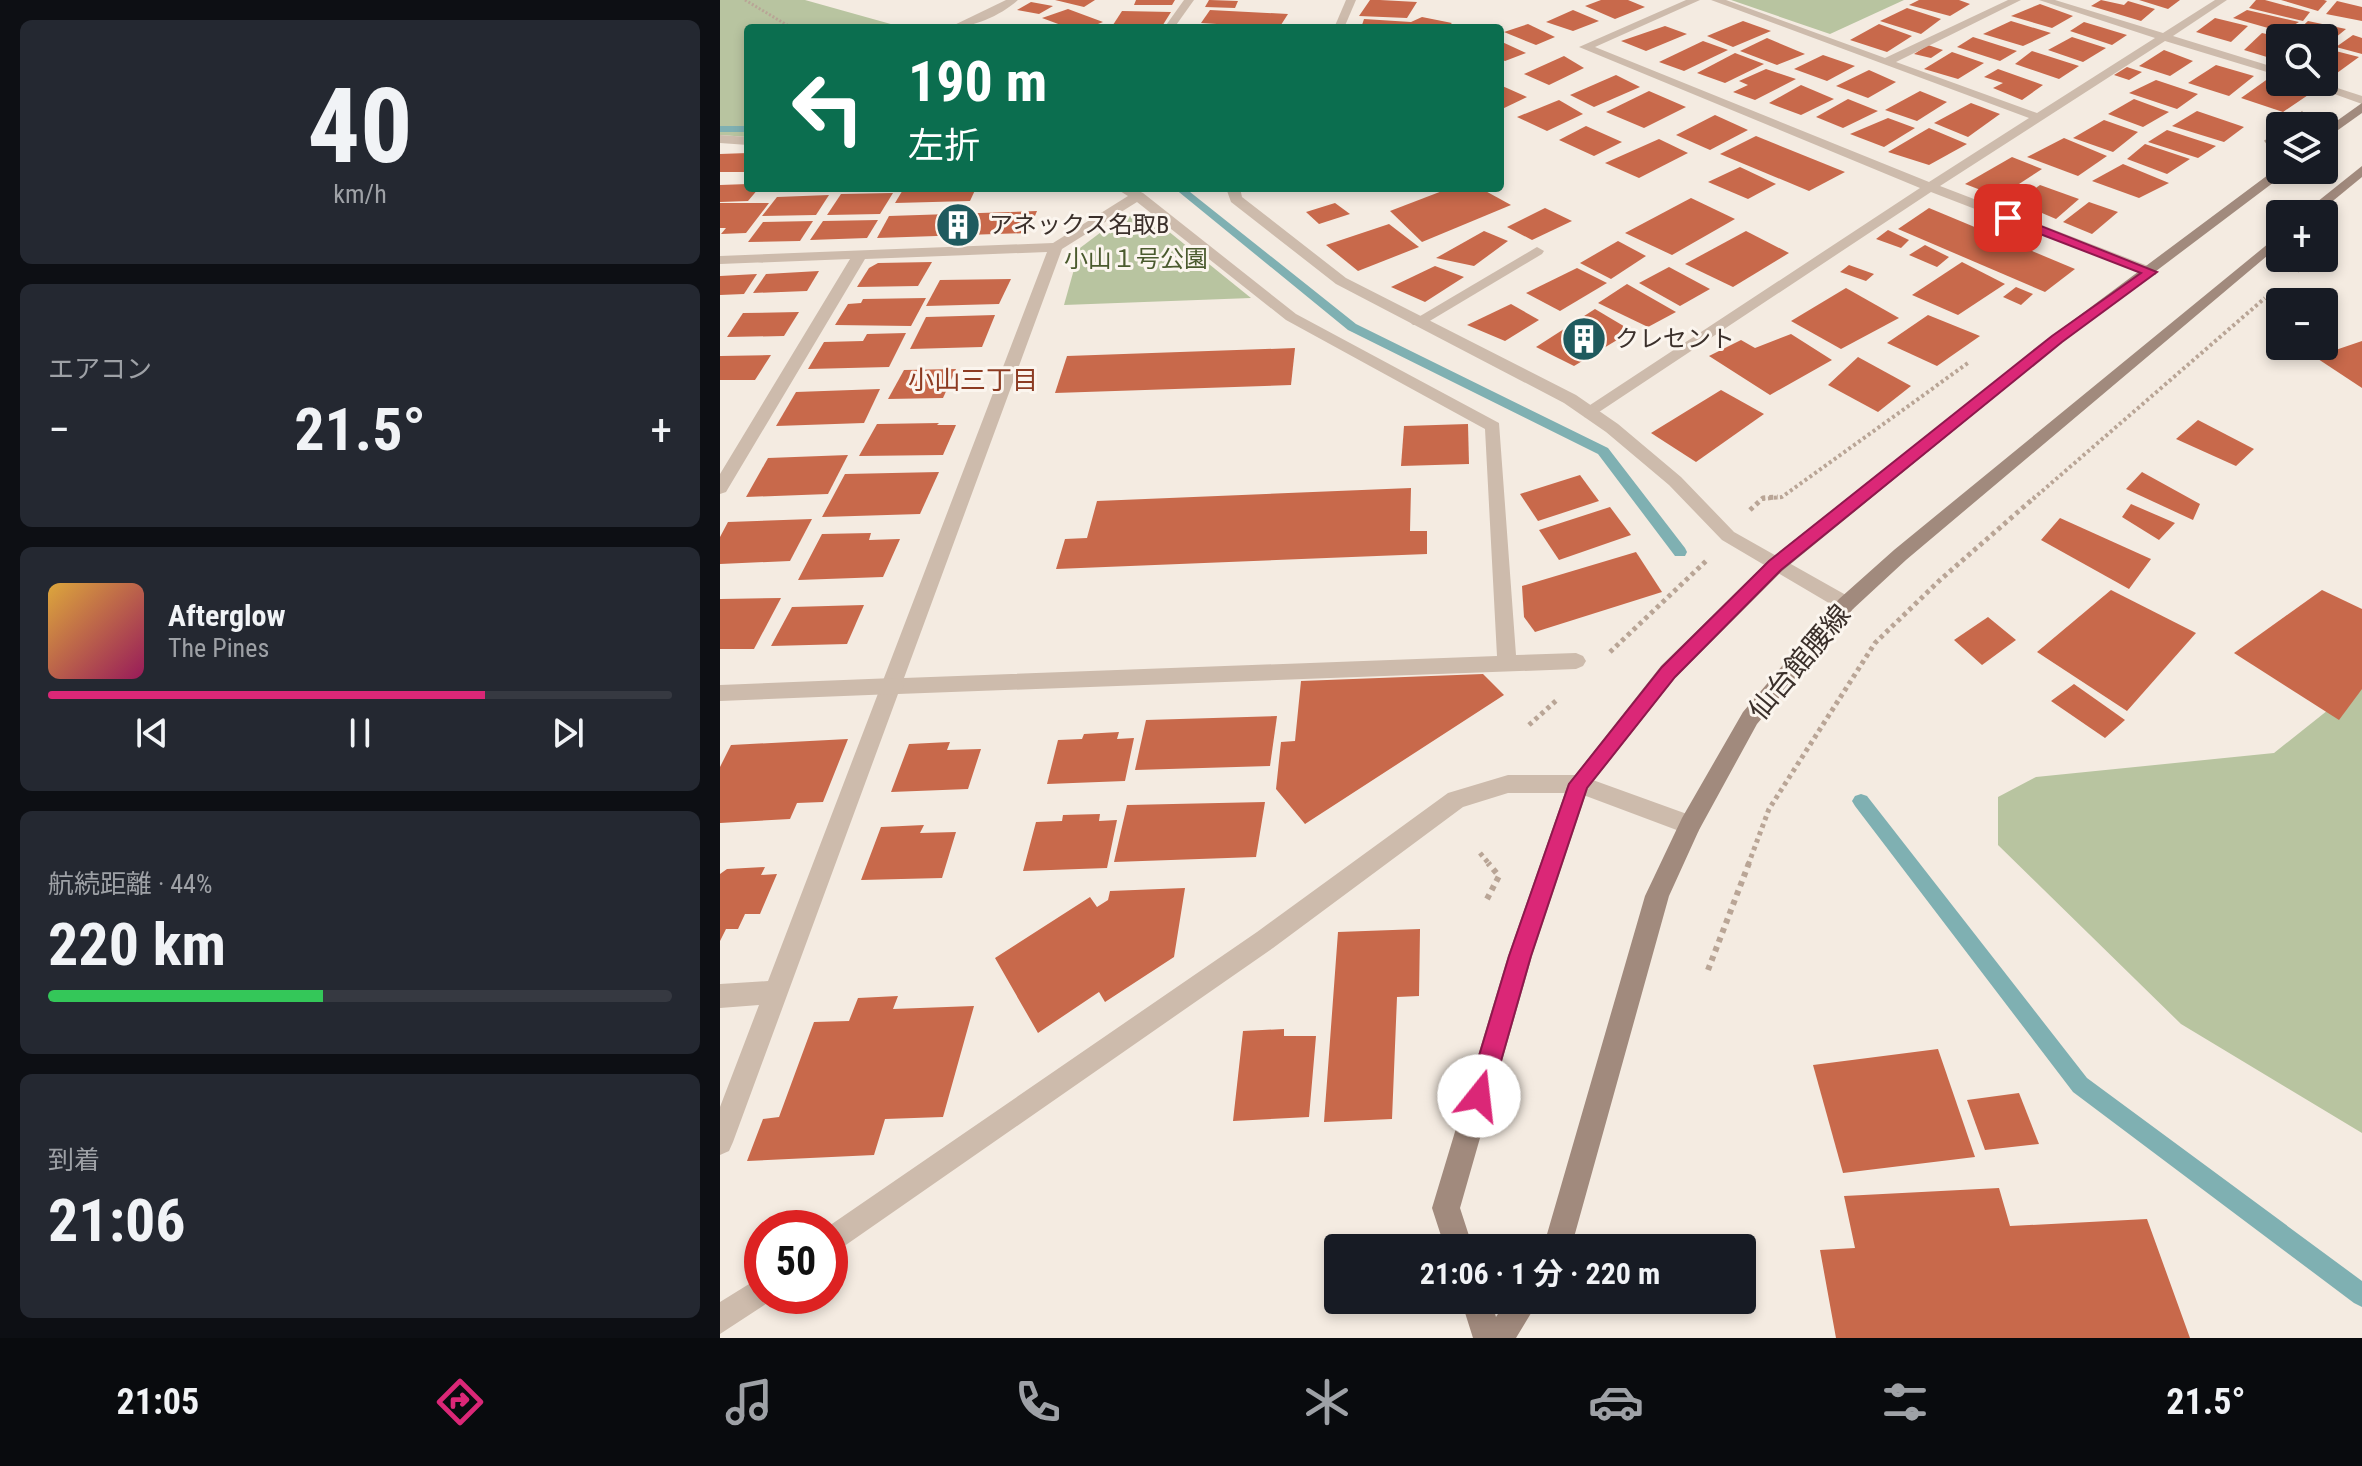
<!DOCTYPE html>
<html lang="ja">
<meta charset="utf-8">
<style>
body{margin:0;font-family:"Roboto Condensed","Noto Sans JP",sans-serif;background:#242831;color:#f1f3f6;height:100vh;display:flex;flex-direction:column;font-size:30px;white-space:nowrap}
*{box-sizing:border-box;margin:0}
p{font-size:26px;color:#9ea1a6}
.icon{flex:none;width:44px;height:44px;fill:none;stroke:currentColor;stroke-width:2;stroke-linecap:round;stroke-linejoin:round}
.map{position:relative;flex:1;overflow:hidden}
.drawer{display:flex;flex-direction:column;gap:20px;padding:20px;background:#0d0f14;width:720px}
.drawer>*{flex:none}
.banner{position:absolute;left:24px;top:24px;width:760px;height:168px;border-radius:8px;box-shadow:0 4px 12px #0003;background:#0b6e4f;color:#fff;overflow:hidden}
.tools{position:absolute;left:1546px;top:24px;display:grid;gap:16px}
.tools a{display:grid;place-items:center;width:72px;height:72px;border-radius:8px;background:#171b24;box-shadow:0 4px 12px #0003;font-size:40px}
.speed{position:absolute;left:24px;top:1210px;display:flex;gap:16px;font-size:40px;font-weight:700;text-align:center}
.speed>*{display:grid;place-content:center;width:104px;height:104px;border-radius:50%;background:#171b24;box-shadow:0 4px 12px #0003;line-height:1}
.speed .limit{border:12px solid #d22;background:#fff;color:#111}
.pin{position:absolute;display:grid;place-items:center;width:68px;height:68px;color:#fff;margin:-34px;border-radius:16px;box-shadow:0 4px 12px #0006}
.me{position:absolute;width:88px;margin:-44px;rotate:16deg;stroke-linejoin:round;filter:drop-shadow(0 0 6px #0008)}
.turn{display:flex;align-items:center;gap:28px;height:168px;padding:0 32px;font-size:36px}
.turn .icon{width:104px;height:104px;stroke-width:2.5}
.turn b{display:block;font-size:56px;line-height:68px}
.big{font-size:60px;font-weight:700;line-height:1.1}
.drawer .card{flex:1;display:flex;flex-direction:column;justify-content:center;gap:12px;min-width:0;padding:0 28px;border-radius:12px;background:#242831}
.drawer .dial{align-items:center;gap:0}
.dial b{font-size:104px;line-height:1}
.song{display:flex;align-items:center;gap:24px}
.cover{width:96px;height:96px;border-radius:12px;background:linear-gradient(135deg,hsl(40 70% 55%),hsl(330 70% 35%))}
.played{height:8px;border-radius:4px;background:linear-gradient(90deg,#db2777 70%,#363941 70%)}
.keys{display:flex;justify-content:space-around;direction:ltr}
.heat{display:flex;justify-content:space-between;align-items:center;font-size:44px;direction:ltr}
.charge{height:12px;border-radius:6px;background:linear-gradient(90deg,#34c759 44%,#363941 0)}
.trip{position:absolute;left:604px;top:1234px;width:432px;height:80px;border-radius:8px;background:#171b24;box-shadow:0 4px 12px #0003;font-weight:700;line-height:80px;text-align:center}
.tab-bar{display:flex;height:128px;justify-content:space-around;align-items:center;background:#090b0e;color:#9ea1a6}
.tab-bar .icon{width:56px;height:56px}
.tab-bar .current{color:#db2777}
.tab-bar b{font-size:36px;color:#f1f3f6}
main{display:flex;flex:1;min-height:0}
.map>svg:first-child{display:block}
</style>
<main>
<section class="drawer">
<div class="card dial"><b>40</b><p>km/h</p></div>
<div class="card"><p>エアコン</p>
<div class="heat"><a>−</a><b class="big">21.5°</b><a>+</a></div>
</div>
<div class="card">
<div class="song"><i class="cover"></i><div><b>Afterglow</b><p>The Pines</p></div></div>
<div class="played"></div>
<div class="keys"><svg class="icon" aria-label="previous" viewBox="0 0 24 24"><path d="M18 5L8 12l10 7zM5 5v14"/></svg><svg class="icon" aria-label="pause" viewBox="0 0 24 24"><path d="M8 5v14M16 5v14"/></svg><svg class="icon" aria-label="next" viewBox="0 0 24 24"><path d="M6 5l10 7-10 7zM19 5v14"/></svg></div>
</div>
<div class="card"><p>航続距離 · 44%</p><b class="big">220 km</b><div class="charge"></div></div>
<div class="card"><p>到着</p><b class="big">21:06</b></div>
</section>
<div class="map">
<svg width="1642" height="1338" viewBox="0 0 1642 1338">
<rect width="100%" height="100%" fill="#f4ebe1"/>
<g fill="#b8c4a0">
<polygon points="0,0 85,0 185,28 28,28 28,137 0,135"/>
<polygon points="1011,0 1184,0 1110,34"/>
<polygon points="427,214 531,298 344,305 360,248 401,217"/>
<polygon points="1642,683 1642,1133 1461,1024 1278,845 1278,797 1316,777 1554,753"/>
</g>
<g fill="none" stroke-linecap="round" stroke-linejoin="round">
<g fill="#7fb0b2" fill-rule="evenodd">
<rect x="0" y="126" width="28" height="6"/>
<polygon points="454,188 465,188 636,324 888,448 965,548 967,552 965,556 955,556 878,454 628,330"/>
<polygon points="1141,794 1147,796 1367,1078 1642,1281 1642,1307 1634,1303 1353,1092 1135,806 1132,801 1135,796"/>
</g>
</g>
<g fill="#c8694b">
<polygon points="335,0 375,0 364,7"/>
<polygon points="416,0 455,0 452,5 414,5"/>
<polygon points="489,0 490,0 518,1 515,8 485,7"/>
<polygon points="650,0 660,0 697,2 687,18 639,16"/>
<polygon points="881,0 908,0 925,7 895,19 865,6"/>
<polygon points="1199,0 1239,0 1250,4 1230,16 1189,5"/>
<polygon points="1381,0 1404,5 1408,1 1435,9 1421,21 1371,6"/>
<polygon points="1419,0 1460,0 1448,9"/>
<polygon points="1536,0 1545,0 1590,12 1583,21 1529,8"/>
<polygon points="1561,0 1604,0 1607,1 1598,11"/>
<polygon points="1617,1 1642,7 1642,21 1606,14"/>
<polygon points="311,2 333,6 319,14 297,10"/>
<polygon points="1320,4 1353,16 1332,28 1291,16"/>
<polygon points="1187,8 1221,19 1201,34 1160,21"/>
<polygon points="348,9 383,22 368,28 349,28 322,18"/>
<polygon points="490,10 568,14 559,28 481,23"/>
<polygon points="853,10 879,21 853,31 826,22"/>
<polygon points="1527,10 1579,22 1562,32 1513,18"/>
<polygon points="402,11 451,12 441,28 391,28"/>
<polygon points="702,17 732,23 726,28 641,28 644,19 691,22"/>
<polygon points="1495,18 1528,26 1511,42 1476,32"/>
<polygon points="1023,21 1051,31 1013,47 987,36"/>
<polygon points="1291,21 1331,33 1303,46 1263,34"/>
<polygon points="1588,21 1626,29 1609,43 1604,38 1573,35"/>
<polygon points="1364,22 1407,35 1392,45 1350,31"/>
<polygon points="808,24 835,37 816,45 784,32"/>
<polygon points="1159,24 1192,36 1167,52 1130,40"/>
<polygon points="945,26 967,34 926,51 901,41"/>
<polygon points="1542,33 1560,37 1560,61 1524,50"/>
<polygon points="1633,35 1642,38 1642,54 1616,47"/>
<polygon points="1253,37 1297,51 1280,61 1237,47"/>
<polygon points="1352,37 1386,48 1363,62 1328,50"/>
<polygon points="1047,38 1085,54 1057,65 1020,51"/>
<polygon points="780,41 806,53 785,61 780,59"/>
<polygon points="983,41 1008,50 964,71 939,62"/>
<polygon points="1208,45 1223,50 1211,58 1194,54"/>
<polygon points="1604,48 1639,57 1617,73 1604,69"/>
<polygon points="1444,50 1473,61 1450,76 1419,66"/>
<polygon points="1312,51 1359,66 1339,79 1295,64"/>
<polygon points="1232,52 1264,63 1238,79 1204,69"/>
<polygon points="1015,53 1044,64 1005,83 977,73"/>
<polygon points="1103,55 1135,66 1107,81 1074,69"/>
<polygon points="844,56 864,68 829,85 804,74"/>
<polygon points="1496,65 1534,76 1509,96 1468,83"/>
<polygon points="1407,67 1422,72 1409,80 1394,75"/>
<polygon points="1046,69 1076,79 1035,100 1013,92 1028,85 1019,81"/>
<polygon points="1278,69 1323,85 1302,100 1273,88 1283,83 1264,77"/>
<polygon points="1149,70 1176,82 1148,98 1116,86"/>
<polygon points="896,75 920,87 874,107 850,95"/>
<polygon points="1549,78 1560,82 1594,91 1563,112 1521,98"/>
<polygon points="1436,80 1478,94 1457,109 1409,93"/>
<polygon points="780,85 807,97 780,110"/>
<polygon points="1081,85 1114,99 1081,115 1049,103"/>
<polygon points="929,91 966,107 924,128 886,112"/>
<polygon points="1200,91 1227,102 1197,121 1165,110"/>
<polygon points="1128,99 1158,111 1123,128 1096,117"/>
<polygon points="1414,99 1449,112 1423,127 1388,114"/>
<polygon points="839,100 863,114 827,131 797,117"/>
<polygon points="1251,103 1280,114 1248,137 1214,123"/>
<polygon points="1477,111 1524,127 1504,142 1452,126"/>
<polygon points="995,115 1028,130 990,150 956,135"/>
<polygon points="1168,118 1195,128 1164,147 1130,134"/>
<polygon points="1384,120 1418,132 1393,152 1353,138"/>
<polygon points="866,126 902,142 874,156 839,140"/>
<polygon points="1209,128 1247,144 1209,165 1168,152"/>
<polygon points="1447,130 1496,146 1478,158 1428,142"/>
<polygon points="1036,136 1125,172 1089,191 1000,154"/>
<polygon points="1344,138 1387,156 1358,176 1307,157"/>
<polygon points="939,139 968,153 919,178 885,163"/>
<polygon points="1425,144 1470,159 1447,174 1407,159"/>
<polygon points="28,153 28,172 0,172 0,154"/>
<polygon points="1292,157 1322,169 1279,197 1245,184"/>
<polygon points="1403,164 1449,183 1419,198 1372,181"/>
<polygon points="1020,167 1056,184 1028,199 988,182"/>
<polygon points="28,184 28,188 39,188 28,201 0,202 0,185"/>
<polygon points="1320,185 1359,199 1336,219 1296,202"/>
<polygon points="184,188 256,188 250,201 175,203"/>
<polygon points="730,188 760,188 791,205 702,242 670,211"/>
<polygon points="173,193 160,214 107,215 121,194"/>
<polygon points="109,195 96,215 42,216 57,197"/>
<polygon points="971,198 1015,219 952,255 905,233"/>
<polygon points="1369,202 1398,212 1372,234 1343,222"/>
<polygon points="0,203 49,203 26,233 1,234 6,228 0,228"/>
<polygon points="615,203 630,214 599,224 586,212"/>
<polygon points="825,208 852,221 812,240 787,227"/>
<polygon points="1209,208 1355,269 1325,292 1178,229"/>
<polygon points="317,211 308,233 157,238 169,216"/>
<polygon points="158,220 147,238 90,240 103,221"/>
<polygon points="93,221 80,241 28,242 43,222"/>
<polygon points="669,224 699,247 638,271 606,245"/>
<polygon points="1168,230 1189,240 1181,248 1156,239"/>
<polygon points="764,231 788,241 754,266 716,258"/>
<polygon points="1026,231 1069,253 1013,287 965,264"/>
<polygon points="898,241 926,256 891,279 860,263"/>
<polygon points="1205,245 1229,257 1217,267 1189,255"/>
<polygon points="212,262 198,286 137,287 149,268 158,263"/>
<polygon points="1242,262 1285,284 1238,315 1192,295"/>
<polygon points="1129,265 1154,274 1146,281 1120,272"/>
<polygon points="715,266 744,277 705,302 671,287"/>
<polygon points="949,267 990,289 960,306 919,283"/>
<polygon points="857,268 887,283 840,311 806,293"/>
<polygon points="99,271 87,291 33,293 46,274"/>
<polygon points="37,274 24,294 0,295 0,276"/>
<polygon points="291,279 279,304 206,306 220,280"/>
<polygon points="907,284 956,312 928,327 878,303"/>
<polygon points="1296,287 1313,294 1301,305 1283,297"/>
<polygon points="1126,288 1179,318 1121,349 1071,321"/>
<polygon points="206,298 191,326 115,325 128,304 141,303 143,299"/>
<polygon points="791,304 819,320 785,341 747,325"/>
<polygon points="875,309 912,331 854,366 816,347"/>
<polygon points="79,312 64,336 7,337 23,313"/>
<polygon points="275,315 262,347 190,349 206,317"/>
<polygon points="1208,315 1260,336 1217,366 1167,343"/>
<polygon points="186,333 169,367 88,369 104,342 143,341 147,334"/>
<polygon points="1071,334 1112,360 1050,395 989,356 1021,340 1035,348"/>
<polygon points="1642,341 1642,388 1595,357"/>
<polygon points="575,348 571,385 335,393 347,356"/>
<polygon points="51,355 35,380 0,380 0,356"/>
<polygon points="1138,357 1191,386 1158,412 1108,385"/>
<polygon points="236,369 223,398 168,399 184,370"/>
<polygon points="160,389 144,423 56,426 76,392"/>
<polygon points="1001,390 1044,414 976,462 931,433"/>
<polygon points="1478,420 1534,449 1516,466 1456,439"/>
<polygon points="219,423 217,425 236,425 223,455 139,456 157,424"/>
<polygon points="748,424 749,464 681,466 684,426"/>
<polygon points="128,455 108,494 26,497 48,458"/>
<polygon points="219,472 200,514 102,517 125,474"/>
<polygon points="1422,472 1480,504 1473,520 1406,489"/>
<polygon points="860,475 879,501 818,521 800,494"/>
<polygon points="691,488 690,531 707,531 707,554 336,569 345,539 367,538 377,501"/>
<polygon points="1411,504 1455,523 1439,540 1402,517"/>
<polygon points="890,507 911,535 839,560 819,530"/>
<polygon points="1340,518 1431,559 1409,589 1321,540"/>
<polygon points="92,519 70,561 0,564 0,537 8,522"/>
<polygon points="151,533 149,540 180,539 163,577 78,580 102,534"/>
<polygon points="916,552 942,592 815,632 804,617 802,586"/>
<polygon points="1391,590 1476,633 1407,711 1317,652"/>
<polygon points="1602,590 1642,609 1642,689 1619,720 1514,653"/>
<polygon points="61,598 34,649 0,649 0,599"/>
<polygon points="144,605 127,644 51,646 72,607"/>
<polygon points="1268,617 1296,640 1262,665 1234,640"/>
<polygon points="763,674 784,695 585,824 556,789 561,742 575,741 581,681"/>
<polygon points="1354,684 1405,720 1385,738 1331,701"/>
<polygon points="557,716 550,766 415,770 426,720"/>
<polygon points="399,732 397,739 414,738 405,781 327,784 338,740 362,739 364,734"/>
<polygon points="128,739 103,802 77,803 70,819 0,823 0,767 11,745"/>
<polygon points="230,742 227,750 261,749 248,789 171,792 189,744"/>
<polygon points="545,802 536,857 394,862 407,805"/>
<polygon points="380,814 379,821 397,820 387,868 303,871 316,822 342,821 343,815"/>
<polygon points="204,825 200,833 236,832 222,878 141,880 161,827"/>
<polygon points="45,867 41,875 57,874 40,914 25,914 18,929 6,929 0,941 0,874 7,869"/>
<polygon points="465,888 454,957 385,1002 379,992 318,1033 275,958 370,897 377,907 388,900 390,891"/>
<polygon points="700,929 699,996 677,997 672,1119 604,1122 618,932"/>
<polygon points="178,996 173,1009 254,1006 223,1117 165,1119 154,1155 27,1161 43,1119 59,1117 94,1022 129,1021 138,998"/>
<polygon points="564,1029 564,1036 596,1036 589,1117 513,1121 523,1031"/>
<polygon points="1218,1049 1255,1157 1123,1173 1093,1065"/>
<polygon points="1299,1093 1319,1144 1265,1150 1247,1100"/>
<polygon points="1279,1188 1290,1226 1427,1219 1470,1338 1116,1338 1100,1250 1135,1248 1124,1196"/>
</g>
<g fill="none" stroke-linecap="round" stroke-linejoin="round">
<g stroke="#b9a596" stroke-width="3" stroke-dasharray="2 2" stroke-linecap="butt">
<polyline points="25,0 72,28"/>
<polyline points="1566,126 1583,112"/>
<polyline points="1545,142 1560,130"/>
</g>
<g stroke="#b9a596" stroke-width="4" stroke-dasharray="3 3" stroke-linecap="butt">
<polyline points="1604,246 1615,237"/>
<polyline points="1577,271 1591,258"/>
<polyline points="1042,499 1062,497 1248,363"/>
<polyline points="1313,499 1545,298"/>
</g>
<g stroke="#b9a596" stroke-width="5" stroke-dasharray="4 4" stroke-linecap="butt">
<polyline points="1030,510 1043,498 1058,497"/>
<polyline points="890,652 986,561"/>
<polyline points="809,725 838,699"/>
<polyline points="760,853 770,865"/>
<polyline points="1028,865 1049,809 1155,643 1220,580 1315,497"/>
</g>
<g stroke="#b9a596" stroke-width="6" stroke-dasharray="5 5" stroke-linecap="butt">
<polyline points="767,899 779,876 768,863"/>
<polyline points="988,970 1029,863"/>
</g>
<g fill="#cdbbac" fill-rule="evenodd">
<path d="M286,0H298C280,16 252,28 228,28Z"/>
<polygon points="464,0 474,0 454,28 444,28"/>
<polygon points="966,0 980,0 875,47 1209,182 1309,118 991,0 1006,0 1165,58 1288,0 1301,0 1176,62 1317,113 1435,38 1319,0 1335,0 1443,33 1495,0 1507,0 1453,36 1560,69 1560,76 1445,41 1220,186 1436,269 1436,275 1426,275 1211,192 870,418 864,417 864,409 1200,188 859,47"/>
<polygon points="1581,82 1599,82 1642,96 1642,104"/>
<polygon points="0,135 28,137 28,145 0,143"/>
<path d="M395,188H412L423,193L576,314L779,423L796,655L856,653L863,656L866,661L863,666L856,669L178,694L13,1142L9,1151L0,1155V1107L39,1005L0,1008V984L48,981L327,252L145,259L6,492L0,494V474L130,259L0,264V256L333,243L408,196ZM417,202L566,320L765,429L777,656L184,678L342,249Z"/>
<polygon points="817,247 824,251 822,254 703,325 693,325 690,322"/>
</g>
<g fill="#cdbbac" fill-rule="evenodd">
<polygon points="626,0 636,0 624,28 614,28"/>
<polygon points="506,188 520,188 522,197 626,278 856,395 898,424 961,477 1014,532 1133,599 1136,604 1133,609 1119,609 1002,540 949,485 886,432 844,403 616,284 511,202"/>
<polygon points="174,678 181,680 184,686 181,692 174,694 0,701 0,685"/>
<polygon points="788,775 859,775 978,818 981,825 978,832 970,835 858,793 788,793 743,807 553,948 110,1256 110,1228 106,1228 537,932 728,793"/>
<polygon points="42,1276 42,1296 54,1296 52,1300 0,1334 0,1302"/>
</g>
<g fill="#a18a7d" fill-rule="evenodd">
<polygon points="1642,103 1642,113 1604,140 1604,130"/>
<polygon points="1560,166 1560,170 1567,170 1566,173 1342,342 1062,571 955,678 868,788 812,956 740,1208 753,1248 725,1248 712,1208 788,956 848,784 941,666 1048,561 1332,336"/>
<polygon points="1642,166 1642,177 1597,214 1582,214"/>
<polygon points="1560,234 1560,245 1186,560 1133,609 1037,724 979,830 949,896 851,1248 823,1248 925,896 962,818 1023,712 1119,599 1174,550"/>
<polygon points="741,1300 771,1300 776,1317 787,1300 819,1300 796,1338 753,1338"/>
</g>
</g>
<polygon fill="#db2777" stroke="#8e194d" stroke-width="2" points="1284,215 1293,215 1437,272 1342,342 1061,570 955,677 867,788 811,956 771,1096 767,1104 759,1108 750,1104 747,1096 789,956 849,784 942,667 1049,561 1332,336 1421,273 1284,220"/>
<defs>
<g id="building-disc" transform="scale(2.3)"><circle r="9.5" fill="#1f5a5e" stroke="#fbf5ee"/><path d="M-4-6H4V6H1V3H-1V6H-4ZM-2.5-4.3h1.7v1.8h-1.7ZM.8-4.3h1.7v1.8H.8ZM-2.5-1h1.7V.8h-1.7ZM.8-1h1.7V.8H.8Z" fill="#fff"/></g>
</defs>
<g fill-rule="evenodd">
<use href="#building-disc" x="238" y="225"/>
<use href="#building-disc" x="864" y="339"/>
</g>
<g text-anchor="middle" stroke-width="6" stroke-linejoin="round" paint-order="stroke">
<g font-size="24" fill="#3b302b" stroke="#fbf5ee" text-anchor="start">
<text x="269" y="233">アネックス名取B</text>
<text x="895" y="347">クレセント</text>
</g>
<g font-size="24" fill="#4a5a2e" stroke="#fbf5ee">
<text x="416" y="267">小山１号公園</text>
</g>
<g font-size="26" fill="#8c3b22" stroke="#fbf5ee">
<text x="253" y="389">小山三丁目</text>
</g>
<g font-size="28" fill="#3b302b" stroke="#fbf5ee">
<text transform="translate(1079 662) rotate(-50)" y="10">仙台館腰線</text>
</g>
</g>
</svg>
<div class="tools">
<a><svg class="icon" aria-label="search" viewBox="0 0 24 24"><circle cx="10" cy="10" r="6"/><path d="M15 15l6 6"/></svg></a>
<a><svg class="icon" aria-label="layers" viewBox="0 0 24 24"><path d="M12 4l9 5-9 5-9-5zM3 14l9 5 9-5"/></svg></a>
<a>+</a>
<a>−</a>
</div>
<div class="speed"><div class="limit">50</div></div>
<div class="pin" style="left:1288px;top:218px;background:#d93025"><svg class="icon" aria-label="arrive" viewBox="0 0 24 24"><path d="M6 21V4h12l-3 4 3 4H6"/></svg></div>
<svg class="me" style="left:759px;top:1096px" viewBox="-20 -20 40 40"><circle r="19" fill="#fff"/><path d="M0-13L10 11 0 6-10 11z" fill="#db2777"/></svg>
<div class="trip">21:06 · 1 分 · 220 m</div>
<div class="banner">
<div class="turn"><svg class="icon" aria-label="left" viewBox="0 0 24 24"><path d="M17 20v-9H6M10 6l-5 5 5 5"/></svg><div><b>190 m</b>左折</div></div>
</div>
</div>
</main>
<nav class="tab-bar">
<b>21:05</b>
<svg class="icon current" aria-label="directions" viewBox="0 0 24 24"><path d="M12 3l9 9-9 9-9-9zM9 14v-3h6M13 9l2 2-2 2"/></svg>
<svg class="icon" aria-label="music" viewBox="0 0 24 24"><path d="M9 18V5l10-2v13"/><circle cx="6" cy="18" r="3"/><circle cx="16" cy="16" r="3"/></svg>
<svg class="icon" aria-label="phone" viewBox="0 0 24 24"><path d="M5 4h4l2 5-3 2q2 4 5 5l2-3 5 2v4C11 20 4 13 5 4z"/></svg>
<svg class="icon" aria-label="climate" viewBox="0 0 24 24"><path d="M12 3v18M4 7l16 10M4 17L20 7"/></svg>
<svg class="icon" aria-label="car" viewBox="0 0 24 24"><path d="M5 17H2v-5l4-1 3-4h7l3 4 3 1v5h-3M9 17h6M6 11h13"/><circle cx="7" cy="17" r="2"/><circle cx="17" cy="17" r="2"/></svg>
<svg class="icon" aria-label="filters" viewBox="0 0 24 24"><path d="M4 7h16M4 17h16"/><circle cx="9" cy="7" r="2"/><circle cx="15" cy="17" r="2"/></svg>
<b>21.5°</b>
</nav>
